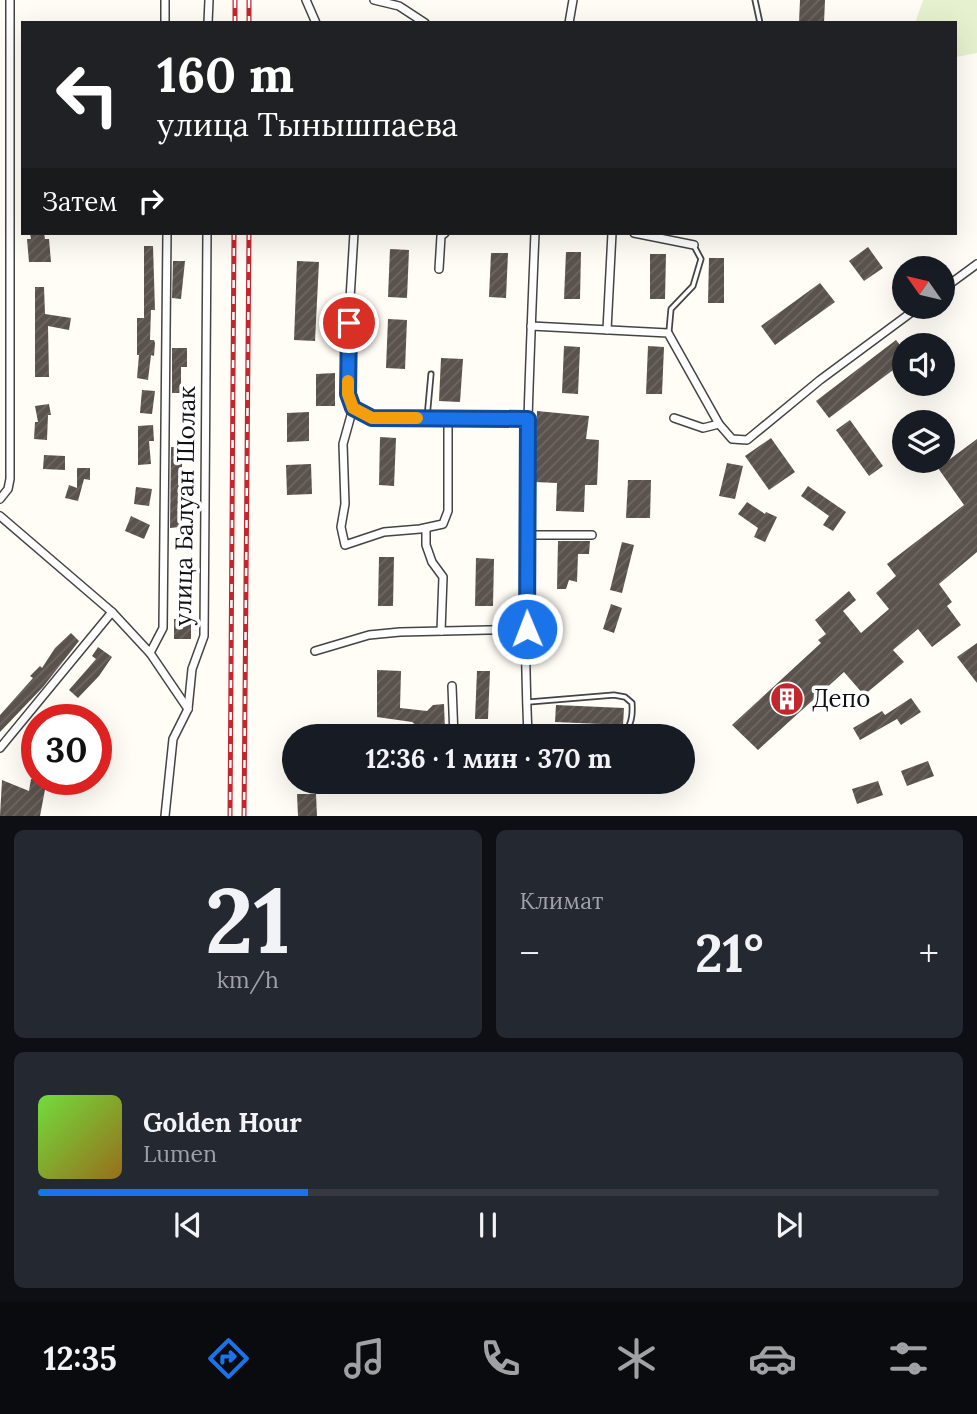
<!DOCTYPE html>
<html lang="ru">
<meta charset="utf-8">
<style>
body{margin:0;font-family:Lora,serif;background:#242831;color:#f1f3f6;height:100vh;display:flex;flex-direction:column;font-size:26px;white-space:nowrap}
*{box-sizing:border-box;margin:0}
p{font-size:23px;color:#9ea1a6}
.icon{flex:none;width:38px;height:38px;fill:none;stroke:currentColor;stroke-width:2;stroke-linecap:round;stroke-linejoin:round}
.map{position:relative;height:816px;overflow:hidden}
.panel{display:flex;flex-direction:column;gap:14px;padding:14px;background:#0d0f14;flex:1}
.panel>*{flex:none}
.guide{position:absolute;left:21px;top:21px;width:936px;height:214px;border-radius:0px;box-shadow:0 7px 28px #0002;background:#202124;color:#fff;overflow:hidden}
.needle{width:46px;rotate:304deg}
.controls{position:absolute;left:892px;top:256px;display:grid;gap:14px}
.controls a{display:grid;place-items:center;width:63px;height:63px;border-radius:50%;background:#171b24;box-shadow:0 7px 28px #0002;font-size:35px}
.speed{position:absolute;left:21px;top:704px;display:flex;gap:14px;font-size:35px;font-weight:700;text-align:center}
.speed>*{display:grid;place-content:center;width:91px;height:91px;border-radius:50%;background:#171b24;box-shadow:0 7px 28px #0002;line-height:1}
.speed .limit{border:10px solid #d22;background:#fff;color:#111}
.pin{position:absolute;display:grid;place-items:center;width:60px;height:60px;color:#fff;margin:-30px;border:4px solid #fff;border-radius:50%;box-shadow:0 2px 7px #0007}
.me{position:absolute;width:77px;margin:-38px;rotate:359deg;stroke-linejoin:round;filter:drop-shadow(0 0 5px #0008)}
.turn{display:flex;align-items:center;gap:24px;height:147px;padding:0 21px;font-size:32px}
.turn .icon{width:91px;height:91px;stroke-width:2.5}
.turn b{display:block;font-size:49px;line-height:60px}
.then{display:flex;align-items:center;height:66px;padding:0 21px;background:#0003;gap:14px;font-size:26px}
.big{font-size:52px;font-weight:800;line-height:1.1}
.panel .widget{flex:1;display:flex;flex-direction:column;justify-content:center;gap:10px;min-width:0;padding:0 24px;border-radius:10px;background:#242831}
.panel .dial{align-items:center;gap:0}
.dial b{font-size:91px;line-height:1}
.song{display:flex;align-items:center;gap:21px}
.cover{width:84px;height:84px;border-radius:10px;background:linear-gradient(135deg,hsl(100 70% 55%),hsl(40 70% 35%))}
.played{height:7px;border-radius:4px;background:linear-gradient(90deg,#1a73e8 30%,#363941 30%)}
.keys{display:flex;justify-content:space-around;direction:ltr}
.heat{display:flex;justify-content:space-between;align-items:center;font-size:38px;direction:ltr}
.panel .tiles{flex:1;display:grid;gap:14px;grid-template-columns:1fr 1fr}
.widget:last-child{grid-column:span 2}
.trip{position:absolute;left:282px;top:724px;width:413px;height:70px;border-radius:35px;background:#171b24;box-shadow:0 7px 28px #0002;font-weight:800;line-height:70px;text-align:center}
.dock{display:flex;height:112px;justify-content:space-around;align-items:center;background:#090b0e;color:#9ea1a6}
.dock .icon{width:49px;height:49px}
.dock .selected{color:#1a73e8}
.dock b{font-size:32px;color:#f1f3f6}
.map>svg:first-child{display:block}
</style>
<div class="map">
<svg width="977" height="816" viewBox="0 0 977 816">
<defs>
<pattern id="building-hatch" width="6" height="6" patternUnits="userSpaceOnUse" patternTransform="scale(1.75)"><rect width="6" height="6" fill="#5a524d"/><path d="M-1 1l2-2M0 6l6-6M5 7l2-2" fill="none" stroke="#6d6662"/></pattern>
</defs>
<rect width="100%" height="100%" fill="#fffdf5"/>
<polygon fill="#e6f2cf" points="923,0 977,0 977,53 956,57 956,23 915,23"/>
<g fill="url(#building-hatch)">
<polygon points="800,0 825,0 824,23 799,23"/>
<polygon points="30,233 44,233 45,239 49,239 51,262 29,262 27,239 31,239"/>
<polygon points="144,246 153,246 155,310 151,310 150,340 154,340 155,343 154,356 151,355 148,380 137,378 139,355 137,355 137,318 144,318"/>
<polygon points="868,247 883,268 864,281 849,261"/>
<polygon points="390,249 409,250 407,298 388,297"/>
<polygon points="566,252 581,252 580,299 564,299"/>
<polygon points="491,253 508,253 506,298 489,297"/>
<polygon points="650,254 666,254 665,299 650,299"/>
<polygon points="709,258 724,258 724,303 708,303"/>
<polygon points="173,261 185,261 181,299 172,298"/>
<polygon points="297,261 319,262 315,341 294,340"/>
<polygon points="820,283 835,302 775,345 761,326"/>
<polygon points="35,287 44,287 45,314 71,318 69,330 48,326 49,377 35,377"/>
<polygon points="388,319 407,320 405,369 386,368"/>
<polygon points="896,340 905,351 905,361 829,418 816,401"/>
<polygon points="564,346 580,347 578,394 562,393"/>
<polygon points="648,346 664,347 662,394 646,394"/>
<polygon points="172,348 187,348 187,367 181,367 181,393 172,393"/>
<polygon points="441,358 463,359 460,402 439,401"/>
<polygon points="335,373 335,406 316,406 316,374"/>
<polygon points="142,390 155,391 152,414 140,413"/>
<polygon points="49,404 51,415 48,415 47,440 34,439 35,422 38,422 35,406"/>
<polygon points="537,411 589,416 586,439 599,440 597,485 585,485 584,512 556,511 557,483 535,482"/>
<polygon points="309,412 309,441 287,442 287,413"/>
<polygon points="850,420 883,466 869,476 836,430"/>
<polygon points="153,425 154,441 149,441 151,464 138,465 138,426"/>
<polygon points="380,437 396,438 394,486 379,485"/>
<polygon points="771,438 795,472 769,490 745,456"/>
<polygon points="977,439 977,552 939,584 952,602 947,606 961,625 932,647 918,629 893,650 904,662 864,695 844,672 758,750 732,725 821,643 818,640 826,634 815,620 849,591 856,600 843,611 861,633 889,609 876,593 896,576 887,564 964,505 938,468"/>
<polygon points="171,447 185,447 185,461 182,461 182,479 179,479 180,527 170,528"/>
<polygon points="44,455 65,456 65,470 43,469"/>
<polygon points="727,463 743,466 735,499 719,496"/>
<polygon points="311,464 312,494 287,495 286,465"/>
<polygon points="77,468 90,468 90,480 84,479 78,501 65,498 69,485 77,488"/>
<polygon points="628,480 651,480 650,518 626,518"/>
<polygon points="808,486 846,512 833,531 823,525 829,516 801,496"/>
<polygon points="136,487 152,489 149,506 134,504"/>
<polygon points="747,502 765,514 766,512 777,517 765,542 754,537 758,528 738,514"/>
<polygon points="131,516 150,525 144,539 125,531"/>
<polygon points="558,541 590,541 589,554 578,554 577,582 569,580 566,589 557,589"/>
<polygon points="622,542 634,545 622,593 610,590"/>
<polygon points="379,557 394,557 393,606 378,606"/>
<polygon points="476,558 494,559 493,606 475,606"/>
<polygon points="611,604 622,608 614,633 603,629"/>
<rect x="174" y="619" width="17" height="20"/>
<polygon points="71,633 79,641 43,687 0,732 0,715 33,678 30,676 40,666 42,668 55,648"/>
<polygon points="977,643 977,683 957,657"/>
<polygon points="98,647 112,657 99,676 78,698 69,690 96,659 92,656"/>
<polygon points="377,670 401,671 400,708 427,711 433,705 444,704 445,731 422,730 412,722 377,717"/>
<polygon points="477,671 490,671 488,719 475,719"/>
<polygon points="911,698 921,712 901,725 897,719 860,740 853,728 882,711 885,715"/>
<polygon points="556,705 624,708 623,725 555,722"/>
<polygon points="928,761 934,776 907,786 901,771"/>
<polygon points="31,779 47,779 40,816 0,816 2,780 29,791"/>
<polygon points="878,781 883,795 857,804 852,789"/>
<polygon points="297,794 316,794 317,816 298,816"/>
</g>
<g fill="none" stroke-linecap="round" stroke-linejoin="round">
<g stroke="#444" stroke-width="7">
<g id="service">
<polyline points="755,0 760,23"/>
<polyline points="669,331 671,309 693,286 701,259 694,246"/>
<polyline points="427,418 431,374"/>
<path d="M529,702L614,695L625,697L632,703C633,717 631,727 621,737"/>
</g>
</g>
<g stroke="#444" stroke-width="10">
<g id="minor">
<polyline points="165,0 165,23"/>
<polyline points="306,0 316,23"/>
<polyline points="374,0 399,6 425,23"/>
<polyline points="208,23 209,0"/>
<polyline points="569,23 573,0"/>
<polyline points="354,233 350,299 348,394 353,408 343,444 345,504 341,527 345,545 384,532 420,529 443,524 448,511 448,418"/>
<polyline points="634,233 694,245"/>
<polyline points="439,269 441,236 445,233"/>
<polyline points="943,289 977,264"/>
<polyline points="531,326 668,333 719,424 732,439 747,440 820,380 920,306"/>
<polyline points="607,330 612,233"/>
<polyline points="353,408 372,418 528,419"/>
<polyline points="674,418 703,428 719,424"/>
<polyline points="0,499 8,489 10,479 10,0"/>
<polyline points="0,516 112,612 150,653 188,709"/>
<polyline points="426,528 426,545 432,562 443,577 441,631"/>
<polyline points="527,535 592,535"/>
<polyline points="315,651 369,635 400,632 527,629"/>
<polyline points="150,653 163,628 167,233"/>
<polyline points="452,686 454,737"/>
<path d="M528,737C521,569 528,400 535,233"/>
<polyline points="0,748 112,612"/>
<polyline points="165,816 173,739 188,709 192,669 204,636 207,233"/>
</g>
</g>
<use href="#service" stroke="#fff" stroke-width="3.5"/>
<use href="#minor" stroke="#fff" stroke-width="7"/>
<g stroke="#c4262e" stroke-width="5">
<g id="rail">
<polyline points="235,0 235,23"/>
<polyline points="249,0 249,23"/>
<polyline points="230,816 234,233"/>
<polyline points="244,816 249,233"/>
</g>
</g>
<use href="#rail" stroke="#fff" stroke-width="2.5" stroke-dasharray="8" stroke-linecap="butt"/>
</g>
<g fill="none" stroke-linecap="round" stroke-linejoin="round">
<g stroke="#114b97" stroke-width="18">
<polyline id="route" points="349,323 348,394 353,408 372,418 528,419 527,629"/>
</g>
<use href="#route" stroke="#1a73e8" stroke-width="12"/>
<polyline stroke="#f59e0b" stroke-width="12" points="348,381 348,394 353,408 372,418 417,418"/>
</g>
<defs>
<g id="building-disc" transform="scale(1.75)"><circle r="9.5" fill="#c4262e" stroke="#fff"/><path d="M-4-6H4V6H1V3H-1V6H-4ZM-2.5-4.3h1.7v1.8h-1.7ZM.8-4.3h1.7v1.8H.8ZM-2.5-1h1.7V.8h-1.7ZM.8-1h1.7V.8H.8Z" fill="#fff"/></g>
</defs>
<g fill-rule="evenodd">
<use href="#building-disc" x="787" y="699"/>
</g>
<g text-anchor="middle" stroke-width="7" stroke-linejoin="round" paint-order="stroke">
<g font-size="24" fill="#111" stroke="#fff">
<text transform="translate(185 506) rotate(-89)" y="8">улица Балуан Шолак</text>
</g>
<g font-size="24" fill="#111" stroke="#fff" text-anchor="start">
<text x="812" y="707">Депо</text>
</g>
</g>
</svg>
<div class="controls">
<a><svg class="needle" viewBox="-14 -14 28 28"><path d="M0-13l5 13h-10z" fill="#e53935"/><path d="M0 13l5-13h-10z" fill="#9ea1a6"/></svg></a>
<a><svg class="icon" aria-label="sound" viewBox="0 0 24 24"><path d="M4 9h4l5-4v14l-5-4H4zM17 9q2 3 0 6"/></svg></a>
<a><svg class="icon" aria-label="layers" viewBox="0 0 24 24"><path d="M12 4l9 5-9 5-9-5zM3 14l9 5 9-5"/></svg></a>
</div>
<div class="speed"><div class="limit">30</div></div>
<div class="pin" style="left:349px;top:323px;background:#d93025"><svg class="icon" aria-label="arrive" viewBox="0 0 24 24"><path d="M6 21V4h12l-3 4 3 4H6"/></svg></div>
<svg class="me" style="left:527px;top:629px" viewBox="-20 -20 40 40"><circle r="17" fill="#1a73e8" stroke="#fff" stroke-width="3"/><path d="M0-11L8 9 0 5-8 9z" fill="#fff"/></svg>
<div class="trip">12:36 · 1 мин · 370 m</div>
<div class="guide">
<div class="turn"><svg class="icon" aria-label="left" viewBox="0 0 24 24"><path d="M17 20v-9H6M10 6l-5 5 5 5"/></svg><div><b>160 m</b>улица Тынышпаева</div></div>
<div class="then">Затем<svg class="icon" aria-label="right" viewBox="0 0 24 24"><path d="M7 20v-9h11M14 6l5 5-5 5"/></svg></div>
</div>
</div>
<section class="panel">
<div class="tiles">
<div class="widget dial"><b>21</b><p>km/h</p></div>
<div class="widget"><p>Климат</p>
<div class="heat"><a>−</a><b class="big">21°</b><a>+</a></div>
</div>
<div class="widget">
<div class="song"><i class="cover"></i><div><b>Golden Hour</b><p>Lumen</p></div></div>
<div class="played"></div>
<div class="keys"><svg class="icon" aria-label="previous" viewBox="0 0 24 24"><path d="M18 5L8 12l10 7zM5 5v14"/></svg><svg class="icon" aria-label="pause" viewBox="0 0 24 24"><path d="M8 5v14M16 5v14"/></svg><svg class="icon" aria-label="next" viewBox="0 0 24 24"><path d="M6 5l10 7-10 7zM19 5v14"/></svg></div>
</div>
</div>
</section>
<nav class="dock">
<b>12:35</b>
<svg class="icon selected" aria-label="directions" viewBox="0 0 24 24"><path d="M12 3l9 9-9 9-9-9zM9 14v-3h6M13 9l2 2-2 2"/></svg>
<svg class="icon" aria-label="music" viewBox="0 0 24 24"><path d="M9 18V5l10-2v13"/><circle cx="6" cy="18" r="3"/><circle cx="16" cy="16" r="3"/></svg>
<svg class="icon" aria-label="phone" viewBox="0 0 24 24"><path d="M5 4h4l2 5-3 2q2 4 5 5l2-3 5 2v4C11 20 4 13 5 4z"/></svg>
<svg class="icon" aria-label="climate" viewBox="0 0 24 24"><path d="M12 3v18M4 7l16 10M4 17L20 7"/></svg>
<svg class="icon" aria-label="car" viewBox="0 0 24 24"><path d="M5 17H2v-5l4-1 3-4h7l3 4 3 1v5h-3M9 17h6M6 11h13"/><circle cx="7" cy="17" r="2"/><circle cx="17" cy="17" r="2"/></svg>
<svg class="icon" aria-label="filters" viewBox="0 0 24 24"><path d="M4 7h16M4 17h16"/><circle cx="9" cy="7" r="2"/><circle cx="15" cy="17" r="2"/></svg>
</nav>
